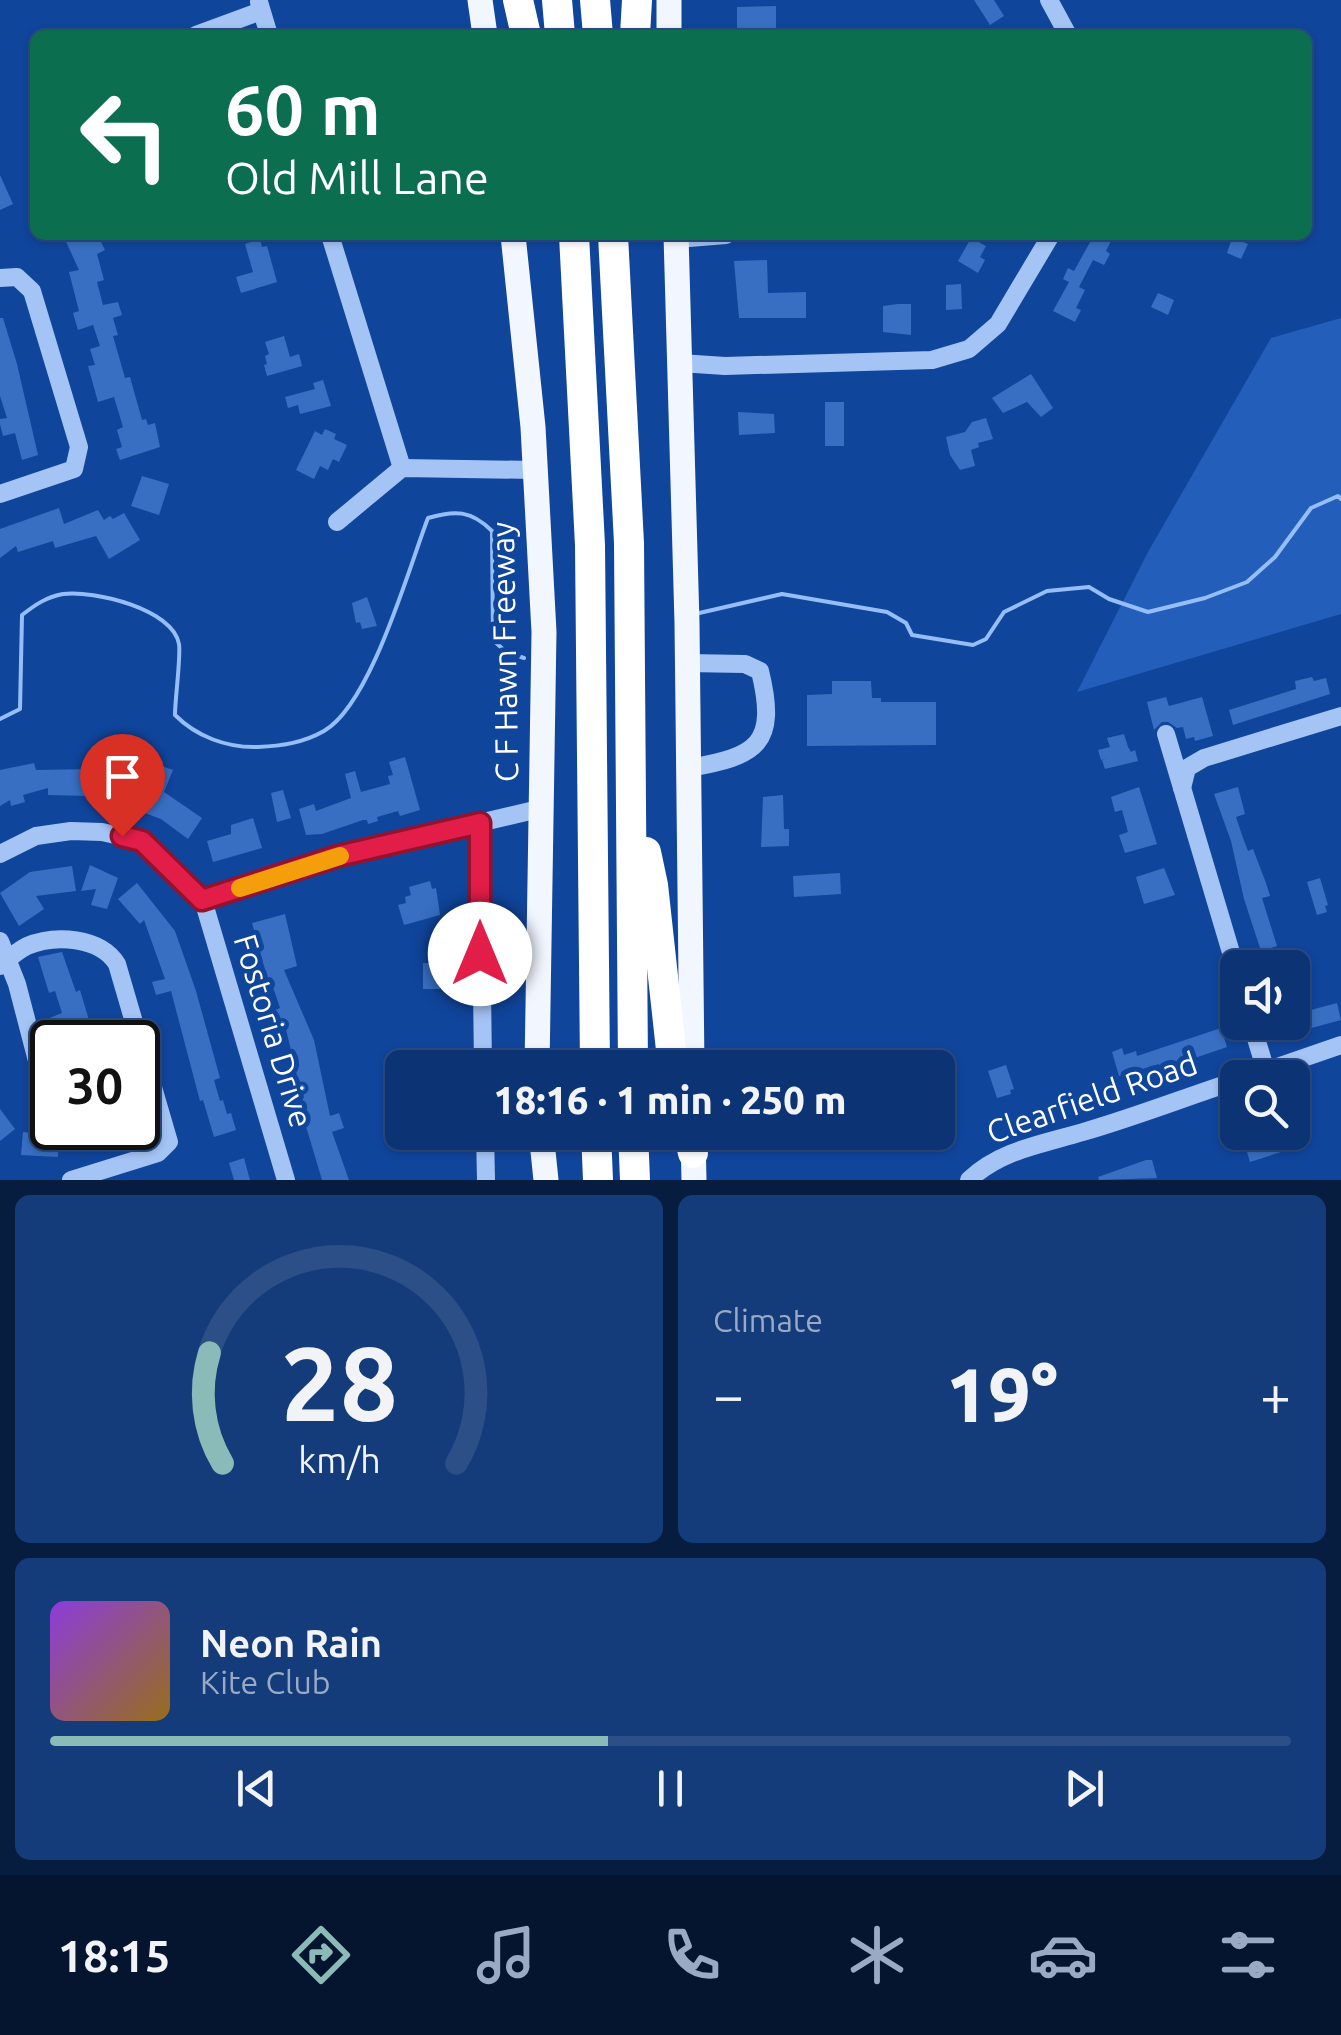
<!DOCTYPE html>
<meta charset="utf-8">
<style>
body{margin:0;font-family:Ubuntu,sans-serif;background:#153c7a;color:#f1f3f6;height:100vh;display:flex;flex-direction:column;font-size:38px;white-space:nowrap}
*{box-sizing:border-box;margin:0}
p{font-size:32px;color:#9aaac5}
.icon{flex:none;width:55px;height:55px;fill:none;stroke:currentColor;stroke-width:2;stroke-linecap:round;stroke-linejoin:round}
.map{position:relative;height:1180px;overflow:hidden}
.sheet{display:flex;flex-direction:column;gap:15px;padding:15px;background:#071d40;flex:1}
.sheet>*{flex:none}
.top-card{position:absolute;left:30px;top:30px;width:1282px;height:210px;border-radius:15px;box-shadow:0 2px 8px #0004,0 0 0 2px #2c4f87;background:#0b6e4f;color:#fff;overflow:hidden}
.fabs{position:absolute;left:1220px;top:950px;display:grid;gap:20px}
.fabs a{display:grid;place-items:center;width:90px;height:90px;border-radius:15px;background:#0c3475;box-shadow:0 2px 8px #0004,0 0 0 2px #2c4f87;font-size:50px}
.speed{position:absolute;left:30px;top:1020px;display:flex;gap:20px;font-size:50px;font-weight:700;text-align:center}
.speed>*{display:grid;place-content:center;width:130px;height:130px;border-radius:50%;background:#0c3475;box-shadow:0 2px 8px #0004,0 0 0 2px #2c4f87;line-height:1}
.speed .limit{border:5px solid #111;border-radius:15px;background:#fff;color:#111}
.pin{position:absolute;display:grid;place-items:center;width:85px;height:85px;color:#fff;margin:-102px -42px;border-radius:50% 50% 50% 0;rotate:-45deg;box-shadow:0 0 10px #0007}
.pin .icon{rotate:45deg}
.me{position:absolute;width:110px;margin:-55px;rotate:0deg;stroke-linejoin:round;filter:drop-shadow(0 0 8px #0008)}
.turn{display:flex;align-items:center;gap:35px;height:210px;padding:0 30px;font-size:45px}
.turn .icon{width:130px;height:130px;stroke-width:2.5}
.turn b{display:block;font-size:70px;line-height:85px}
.big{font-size:75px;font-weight:800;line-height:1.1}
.sheet .card{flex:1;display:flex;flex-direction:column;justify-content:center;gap:15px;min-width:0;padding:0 35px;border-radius:15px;background:#153c7a}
.sheet .dial{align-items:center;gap:0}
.dial svg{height:260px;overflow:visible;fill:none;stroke:#2c4f87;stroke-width:7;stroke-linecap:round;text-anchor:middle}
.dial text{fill:#f1f3f6;stroke:none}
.song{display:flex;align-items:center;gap:30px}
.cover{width:120px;height:120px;border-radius:15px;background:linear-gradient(135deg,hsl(270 70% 55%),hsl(40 70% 35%))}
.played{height:10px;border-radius:5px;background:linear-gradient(90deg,#8bbbb9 45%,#2c4f87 45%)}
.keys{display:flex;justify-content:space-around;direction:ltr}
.heat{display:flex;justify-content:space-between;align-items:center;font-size:55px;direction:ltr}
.sheet .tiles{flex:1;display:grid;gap:15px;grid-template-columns:1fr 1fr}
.card:last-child{grid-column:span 2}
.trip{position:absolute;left:385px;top:1050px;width:570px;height:100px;border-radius:15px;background:#0c3475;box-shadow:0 2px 8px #0004,0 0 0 2px #2c4f87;font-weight:800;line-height:100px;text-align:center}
.tabs{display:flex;height:160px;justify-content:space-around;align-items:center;background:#05152f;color:#9aaac5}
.tabs .icon{width:70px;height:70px}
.tabs .active{color:#8bbbb9}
.tabs b{font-size:45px;color:#f1f3f6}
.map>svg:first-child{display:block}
</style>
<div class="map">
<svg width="1341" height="1180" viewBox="0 0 1341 1180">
<rect width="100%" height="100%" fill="#10459c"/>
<polygon fill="#225eba" points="1341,318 1341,614 1077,692 1148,552 1271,338"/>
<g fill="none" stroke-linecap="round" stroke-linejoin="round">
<g stroke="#95bef8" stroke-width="4">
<polyline points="695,614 782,594 887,612 906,623 912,635 973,645 986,639 1004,612 1047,591 1089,587 1109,599 1148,612 1205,598 1247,582 1275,557 1311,508 1338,496 1341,499"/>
<path d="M0,719L20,709L22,615C35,605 46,597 63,594C94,590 173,609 179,644C181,656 175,699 175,715C196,736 226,748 258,747C281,746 303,743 324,731C371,704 408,570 428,518C455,510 471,510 492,531L493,640L506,652L524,658"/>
</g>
</g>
<g fill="#386fc3">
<polygon points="974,0 994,0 1004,16 990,25"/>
<polygon points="776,6 776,35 737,35 737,7"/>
<polygon points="0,175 13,204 0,210"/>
<polygon points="63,235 90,235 91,239 98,236 105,250 97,254 104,280 97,282 103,305 118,302 122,315 113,318 118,335 113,336 125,378 130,377 142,420 146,419 148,425 155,423 160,447 120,460 116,449 122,447 117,430 123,427 114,397 98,402 88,366 95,365 90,349 100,346 93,325 78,330 73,313 79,311 69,272 79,270"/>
<polygon points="1094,235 1114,235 1106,251 1110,254 1104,265 1093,260 1079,287 1085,290 1076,308 1081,310 1075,322 1053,311 1069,282 1063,279 1068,268 1074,271"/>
<polygon points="1233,235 1246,235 1243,242 1248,244 1241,259 1227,253"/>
<polygon points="971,238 986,246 980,257 985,260 978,273 958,261"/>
<polygon points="260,239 262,247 267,246 277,282 241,293 236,277 253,272 245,244"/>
<polygon points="767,260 768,293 806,292 806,318 739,318 734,261"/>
<polygon points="961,284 962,309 946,310 946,285"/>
<polygon points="1158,293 1174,300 1168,315 1151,307"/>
<polygon points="898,304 911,304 911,335 883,332 883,306"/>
<polygon points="0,318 3,318 17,364 38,455 22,460 15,433 3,436 0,424 0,419 7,418 0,396"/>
<polygon points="284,336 290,357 299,354 302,366 267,376 264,365 267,364 265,356 269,354 265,342"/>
<polygon points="1031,374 1053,408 1041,417 1027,402 1003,413 992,398"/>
<polygon points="323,380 331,406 300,414 298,405 288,408 285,397 315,389 313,383"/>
<rect x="825" y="402" width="19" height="44"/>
<polygon points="738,412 774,414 775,433 739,435"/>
<polygon points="986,418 993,439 978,443 979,447 971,450 975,466 960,470 950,455 946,437 965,432 972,422"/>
<polygon points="325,429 336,434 334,439 347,445 339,462 333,459 328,470 320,466 314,479 296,470 315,431 322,435"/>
<polygon points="142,476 169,484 159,515 131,506"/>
<polygon points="59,508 64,524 98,510 104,520 110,516 113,519 124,513 140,540 109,559 96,536 55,548 53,541 18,552 16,546 0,558 0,529"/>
<polygon points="367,597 377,626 362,629 360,622 356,623 352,603"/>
<polygon points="1312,677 1314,681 1326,678 1330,694 1233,725 1229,710 1296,689 1295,681"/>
<polygon points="832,681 871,681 872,698 881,698 881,702 936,702 936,745 807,746 807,695 832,694"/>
<polygon points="1166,697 1169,706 1202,697 1213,736 1195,741 1194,737 1186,739 1183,727 1177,728 1168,722 1162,722 1154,730 1147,702"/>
<polygon points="1124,734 1128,747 1131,752 1135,750 1138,761 1105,769 1102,760 1108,758 1101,760 1098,750 1110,747 1107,738"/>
<polygon points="405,757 420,810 400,816 398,811 377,817 378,821 368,824 367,820 363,820 322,834 306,835 299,809 314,804 316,811 351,798 345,774 355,771 361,792 390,784 388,776 393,775 389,762"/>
<polygon points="34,763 36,770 95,769 96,765 146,780 153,763 173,770 164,792 202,818 188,839 161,819 142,812 146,805 128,798 130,793 106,787 102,804 87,800 88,796 48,795 48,788 23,795 25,802 11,806 10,800 0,806 0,770"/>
<polygon points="1139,787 1157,844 1125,853 1119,835 1128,832 1122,810 1115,812 1111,797"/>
<polygon points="1238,787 1245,814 1236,817 1243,838 1248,851 1253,849 1266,883 1270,896 1262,898 1277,946 1261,951 1244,899 1231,841 1214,794"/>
<polygon points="283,790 291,818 277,822 271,793"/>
<polygon points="783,795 784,829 789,829 789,846 761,847 763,797"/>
<polygon points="253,818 262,848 213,862 207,841 231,834 231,825"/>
<polygon points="90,865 118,878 107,909 91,905 96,889 81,891"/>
<polygon points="72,866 76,891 36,896 44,909 19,926 0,893 30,872"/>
<polygon points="1164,868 1175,895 1144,904 1136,877"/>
<polygon points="840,873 841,894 794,897 793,876"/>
<polygon points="1320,878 1328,905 1325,906 1327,912 1317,915 1307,882"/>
<polygon points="430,881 432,889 436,888 440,915 404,925 398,905 406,903 405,897 411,895 409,887"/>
<polygon points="137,883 175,931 196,991 220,1078 214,1080 220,1101 223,1100 227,1114 231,1113 236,1130 214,1137 203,1100 200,1101 171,991 156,995 152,982 165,979 144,920 140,924 118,899"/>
<polygon points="285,914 297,966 284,970 314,1040 330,1116 339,1113 344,1128 332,1132 349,1180 322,1180 305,1123 301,1106 304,1106 285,1025 280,1027 275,1010 280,1008 273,987 266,989 262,974 266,973 252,923"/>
<polygon points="62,952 76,992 80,990 91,1027 105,1023 110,1042 84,1042 78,1024 50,1031 47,1019 62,1013 55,991 49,993 38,957"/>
<polygon points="423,963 441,963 440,989 423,989"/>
<polygon points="1337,1003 1341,1020 1271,1039 1266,1022 1292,1022 1292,1015"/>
<polygon points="1221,1028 1227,1047 1160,1070 1159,1064 1119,1076 1112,1052 1122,1048 1124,1055 1136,1051 1137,1056"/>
<polygon points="1006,1065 1014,1089 1010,1090 1011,1094 997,1098 988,1071"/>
<polygon points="0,1109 15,1129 0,1141"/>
<polygon points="79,1128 109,1128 88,1151 72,1135"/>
<polygon points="23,1132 59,1136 58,1157 21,1155"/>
<polygon points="1275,1132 1281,1152 1250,1162 1244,1142"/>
<polygon points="244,1158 250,1180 234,1180 229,1163"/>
<polygon points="1146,1160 1152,1160 1157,1178 1099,1180 1098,1177"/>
</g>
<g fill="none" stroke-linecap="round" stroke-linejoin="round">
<g stroke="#a4c4f5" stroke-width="18">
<polyline points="1049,0 1068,35"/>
<polyline points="259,2 269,35"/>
<polyline points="196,35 261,11"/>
<polyline points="330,235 402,468"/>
<polyline points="676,239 726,235"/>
<polyline points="0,278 17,277 32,291 79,447 74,469 0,494"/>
<polyline points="680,363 725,366 932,360 969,349 998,324 1051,235"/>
<polyline points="337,522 402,468 534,470"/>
<path d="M687,663L745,664L760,671C778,745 757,756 689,768"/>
<polyline points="1166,734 1238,976"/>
<polyline points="1182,788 1187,768 1204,758 1341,716"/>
<polyline points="480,823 483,1068"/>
<polyline points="0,854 36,836 71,831 102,832 142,841 203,900 286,1180"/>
<polyline points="203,900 338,856 543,808"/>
<polyline points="0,941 17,984 42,1080"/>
<path d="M0,966C8,959 17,951 27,946C55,934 100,937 117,964L169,1142L158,1153L71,1180"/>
<polyline points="1251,1022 1266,1071"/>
<polyline points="1245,1078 1341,1045"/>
<polyline points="485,1132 486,1180"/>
<path d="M969,1180C1000,1150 1043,1144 1083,1132C1135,1117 1186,1097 1238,1080"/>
</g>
<g stroke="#f1f6ff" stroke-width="25">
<polyline points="480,0 485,35"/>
<polyline points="669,0 669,35"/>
<polyline points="513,235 533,427 544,632 537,1068"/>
<polyline points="676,235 687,623 692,1068"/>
<polyline points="541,1132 546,1180"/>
<polyline points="693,1137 694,1180"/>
</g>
<g stroke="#fff" stroke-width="30">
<polyline points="518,0 526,35"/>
<polyline points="557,0 560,35"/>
<polyline points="595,0 598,35"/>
<polyline points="635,35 637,0"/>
<polyline points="574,235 590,545 595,1068"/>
<polyline points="613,235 629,543 633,1068"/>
<polyline points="646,852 653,885 673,1068"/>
<polyline points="596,1132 598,1180"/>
<polyline points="633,1132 635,1180"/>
<polyline points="688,1132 693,1153"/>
</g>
</g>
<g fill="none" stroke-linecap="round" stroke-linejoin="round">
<g stroke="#92132f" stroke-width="25">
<polyline id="route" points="122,836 142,841 202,900 338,856 480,823 480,954"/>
</g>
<use href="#route" stroke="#e11d48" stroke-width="18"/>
<polyline stroke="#f59e0b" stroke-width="18" points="240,888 340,856"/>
</g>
<g text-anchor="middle" stroke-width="10" stroke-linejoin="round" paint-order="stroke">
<g font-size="32" fill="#fff" stroke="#10459c">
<text transform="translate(505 652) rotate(-91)" y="11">C F Hawn Freeway</text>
<text transform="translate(273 1031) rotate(73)" y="11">Fostoria Drive</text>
<text transform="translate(1092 1098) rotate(-19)" y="11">Clearfield Road</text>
</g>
</g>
</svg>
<div class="fabs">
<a><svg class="icon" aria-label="sound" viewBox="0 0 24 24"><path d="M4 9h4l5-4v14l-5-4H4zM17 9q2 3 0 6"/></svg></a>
<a><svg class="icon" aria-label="search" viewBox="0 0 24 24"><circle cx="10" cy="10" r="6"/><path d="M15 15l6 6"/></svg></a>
</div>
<div class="speed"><div class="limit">30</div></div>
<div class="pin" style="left:122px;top:836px;background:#d93025"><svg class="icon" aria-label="arrive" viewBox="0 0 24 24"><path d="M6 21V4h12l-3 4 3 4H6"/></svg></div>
<svg class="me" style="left:480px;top:954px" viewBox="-20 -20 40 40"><circle r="19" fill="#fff"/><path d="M0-13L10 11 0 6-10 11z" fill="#e11d48"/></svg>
<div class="trip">18:16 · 1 min · 250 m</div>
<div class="top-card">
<div class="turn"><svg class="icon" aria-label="left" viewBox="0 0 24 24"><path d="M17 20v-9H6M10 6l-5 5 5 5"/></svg><div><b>60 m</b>Old Mill Lane</div></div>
</div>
</div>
<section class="sheet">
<div class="tiles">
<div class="card dial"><svg viewBox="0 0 100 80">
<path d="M14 69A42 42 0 1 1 86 69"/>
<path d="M14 69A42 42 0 0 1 10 35" stroke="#8bbbb9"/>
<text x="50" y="56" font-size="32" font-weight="700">28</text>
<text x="50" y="72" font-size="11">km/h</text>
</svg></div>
<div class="card"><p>Climate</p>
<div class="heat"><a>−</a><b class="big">19°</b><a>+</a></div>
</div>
<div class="card">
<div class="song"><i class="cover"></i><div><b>Neon Rain</b><p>Kite Club</p></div></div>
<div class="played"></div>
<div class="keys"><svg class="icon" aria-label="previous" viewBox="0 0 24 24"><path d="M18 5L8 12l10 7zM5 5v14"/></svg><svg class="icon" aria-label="pause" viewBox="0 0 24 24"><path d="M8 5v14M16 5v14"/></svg><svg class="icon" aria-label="next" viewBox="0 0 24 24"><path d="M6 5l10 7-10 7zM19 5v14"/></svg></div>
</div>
</div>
</section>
<nav class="tabs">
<b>18:15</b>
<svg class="icon active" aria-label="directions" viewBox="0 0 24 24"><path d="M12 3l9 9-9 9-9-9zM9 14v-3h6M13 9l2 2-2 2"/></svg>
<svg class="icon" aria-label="music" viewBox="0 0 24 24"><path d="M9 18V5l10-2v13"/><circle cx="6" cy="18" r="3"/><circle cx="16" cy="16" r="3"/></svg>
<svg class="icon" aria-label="phone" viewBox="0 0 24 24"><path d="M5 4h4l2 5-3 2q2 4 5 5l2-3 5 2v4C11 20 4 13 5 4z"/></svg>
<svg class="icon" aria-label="climate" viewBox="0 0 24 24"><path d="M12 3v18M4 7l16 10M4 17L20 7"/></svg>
<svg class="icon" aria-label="car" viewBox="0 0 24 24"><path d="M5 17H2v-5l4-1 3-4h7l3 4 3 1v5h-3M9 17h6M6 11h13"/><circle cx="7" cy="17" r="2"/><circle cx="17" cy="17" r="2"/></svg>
<svg class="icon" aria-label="filters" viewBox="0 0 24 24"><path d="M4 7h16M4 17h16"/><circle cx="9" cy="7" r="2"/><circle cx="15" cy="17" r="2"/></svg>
</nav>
